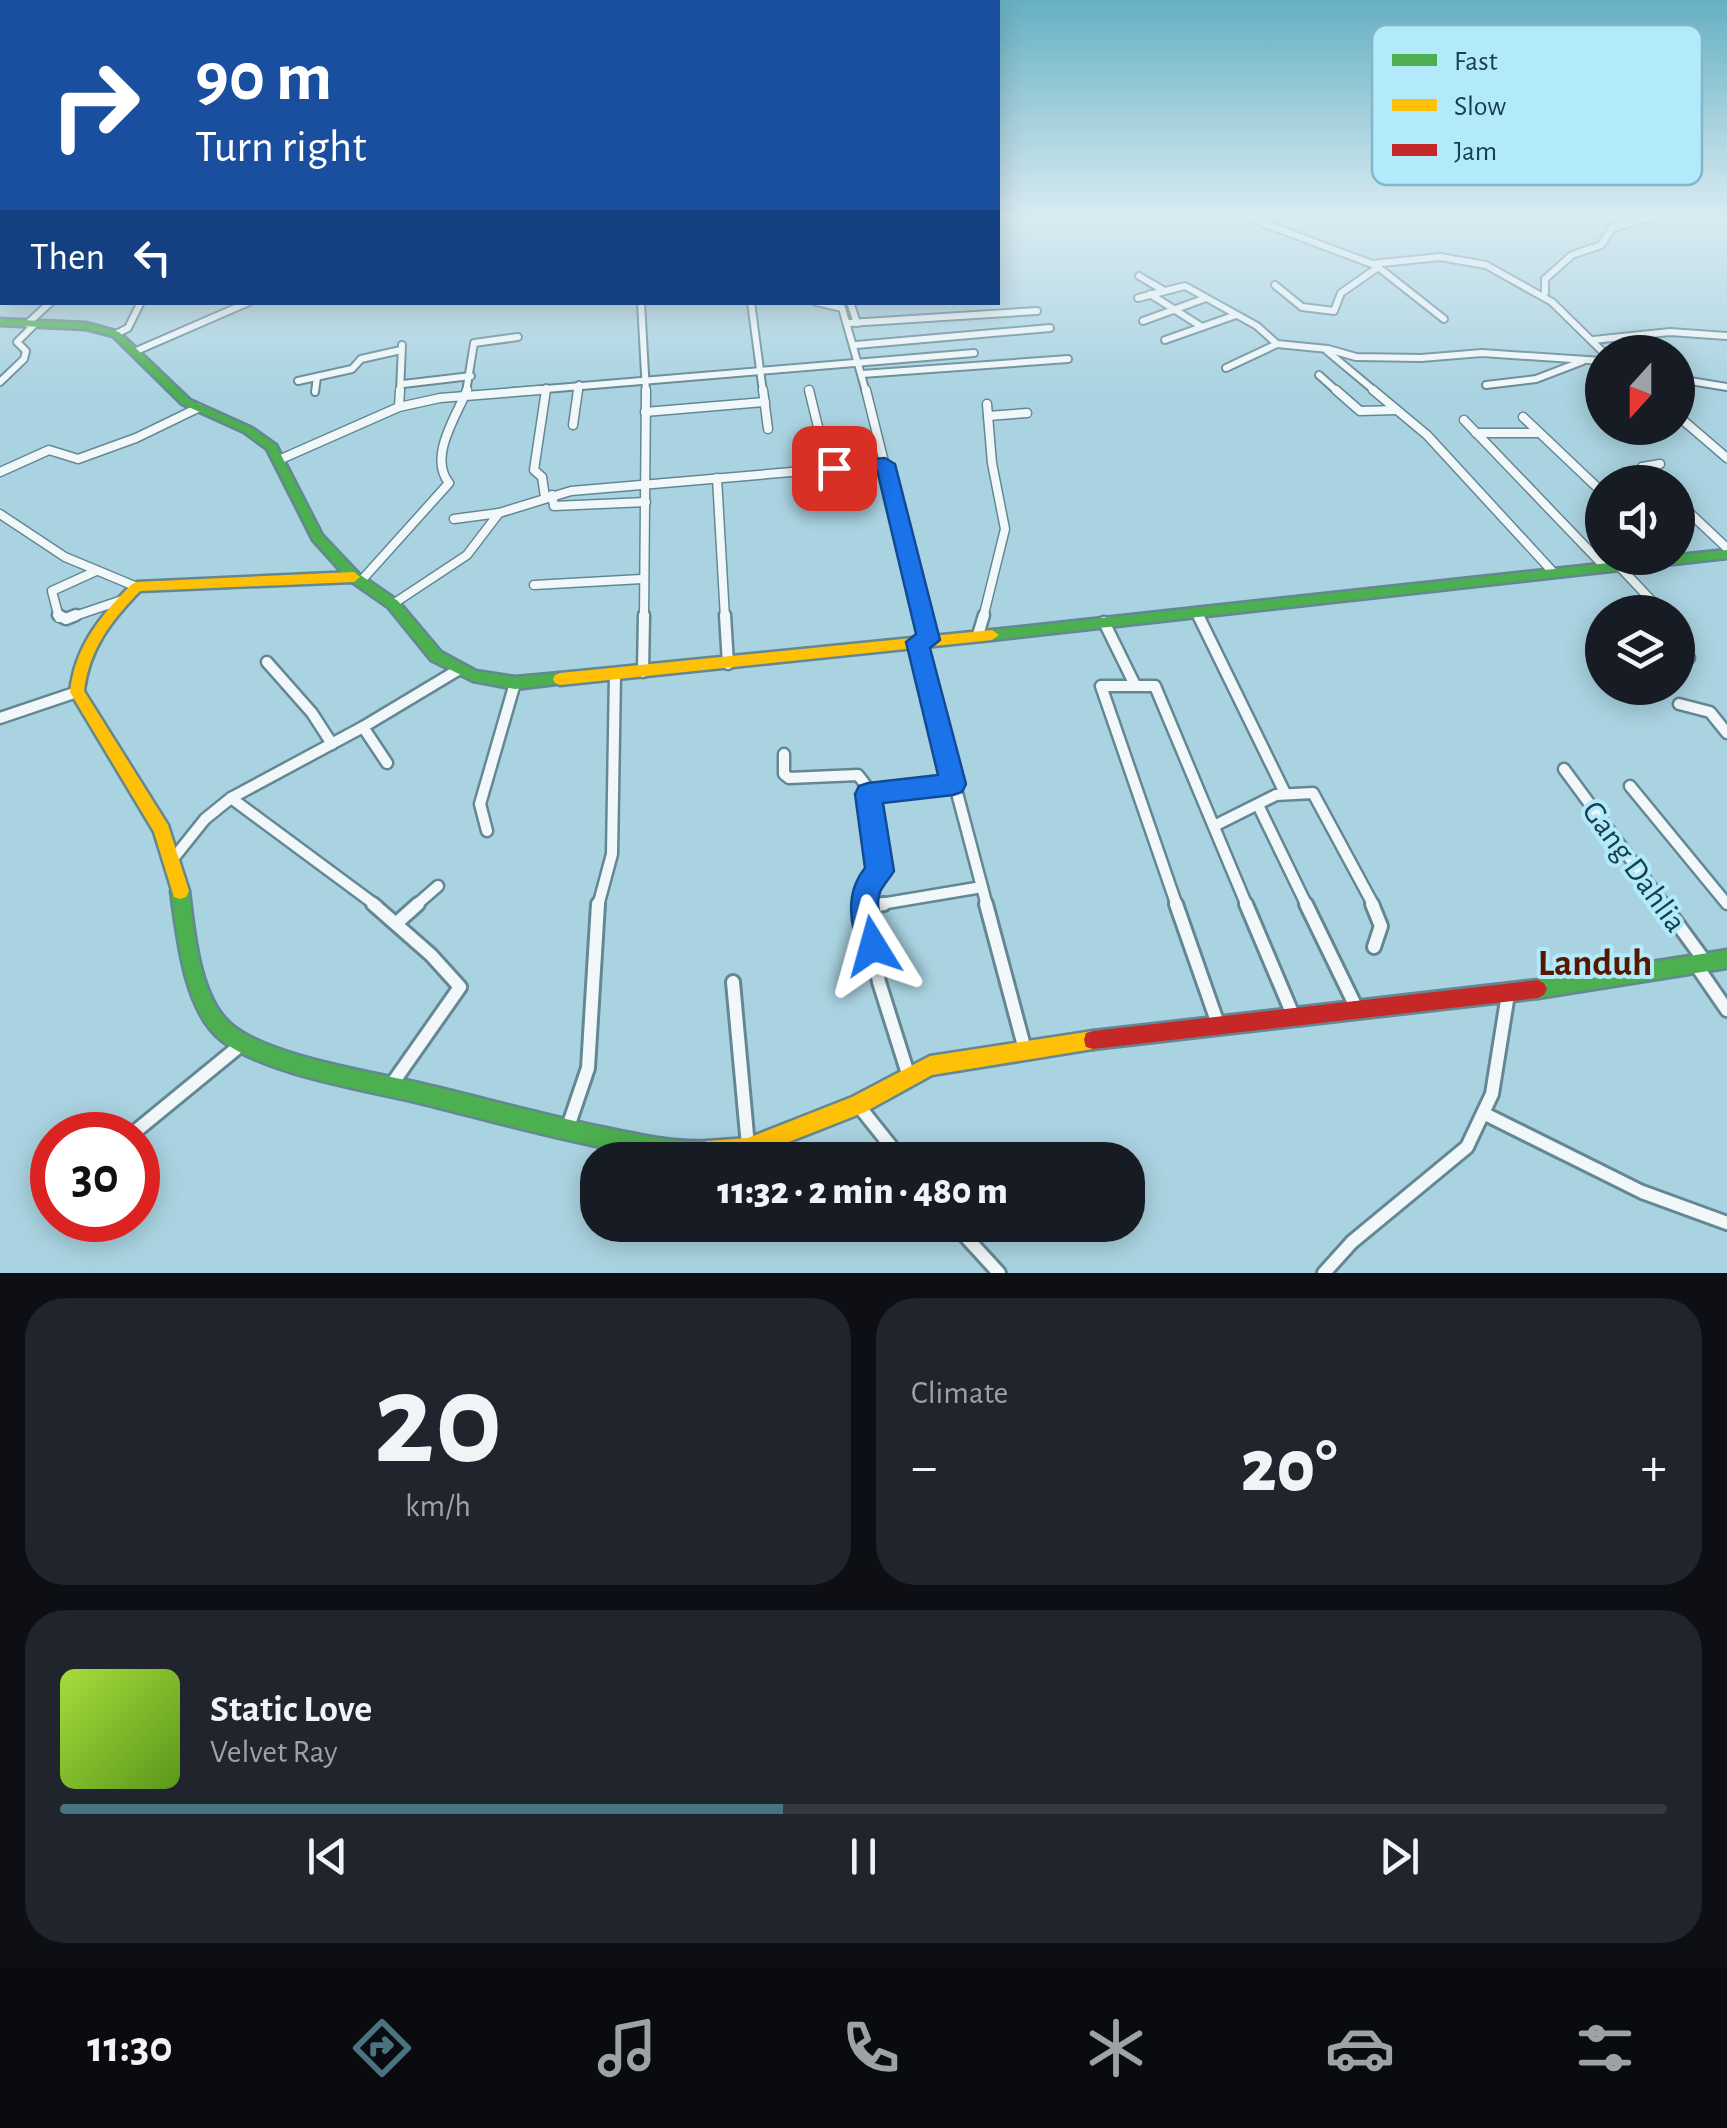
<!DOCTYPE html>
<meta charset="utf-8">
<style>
body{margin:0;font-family:"Alegreya Sans",sans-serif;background:#20242c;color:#f1f3f6;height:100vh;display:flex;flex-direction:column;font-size:38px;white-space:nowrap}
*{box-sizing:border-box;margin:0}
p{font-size:32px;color:#9ea1a6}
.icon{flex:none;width:55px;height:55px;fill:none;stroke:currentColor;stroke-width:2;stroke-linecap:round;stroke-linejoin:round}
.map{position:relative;height:1273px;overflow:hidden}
.panel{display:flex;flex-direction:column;gap:25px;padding:25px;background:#0d0f14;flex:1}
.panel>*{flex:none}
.banner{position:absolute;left:0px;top:0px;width:1000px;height:305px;box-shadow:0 5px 25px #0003;background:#1a4fa0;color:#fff;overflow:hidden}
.needle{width:65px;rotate:201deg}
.tools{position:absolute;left:1585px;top:335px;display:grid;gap:20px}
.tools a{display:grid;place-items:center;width:110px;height:110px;border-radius:50%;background:#171b24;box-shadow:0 5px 25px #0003;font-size:50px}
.speed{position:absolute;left:30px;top:1112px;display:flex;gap:20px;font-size:50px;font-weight:700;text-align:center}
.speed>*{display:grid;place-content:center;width:130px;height:130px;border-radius:50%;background:#171b24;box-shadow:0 5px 25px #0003;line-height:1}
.speed .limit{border:15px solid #d22;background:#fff;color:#111}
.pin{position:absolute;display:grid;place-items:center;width:85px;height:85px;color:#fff;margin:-42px;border-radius:20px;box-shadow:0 5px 15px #0006}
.me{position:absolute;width:110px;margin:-55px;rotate:352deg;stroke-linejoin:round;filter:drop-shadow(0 0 8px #0008)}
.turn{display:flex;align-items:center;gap:35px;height:210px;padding:0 30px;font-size:45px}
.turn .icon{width:130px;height:130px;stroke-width:2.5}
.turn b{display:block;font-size:70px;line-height:85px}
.then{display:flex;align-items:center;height:95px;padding:0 30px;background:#0003;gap:20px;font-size:38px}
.big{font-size:75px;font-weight:800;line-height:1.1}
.panel .tile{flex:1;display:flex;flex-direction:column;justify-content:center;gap:15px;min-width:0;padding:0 35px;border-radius:40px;background:#20242c}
.panel .dial{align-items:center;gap:0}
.dial b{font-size:130px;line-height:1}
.song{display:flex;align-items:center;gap:30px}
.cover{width:120px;height:120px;border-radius:15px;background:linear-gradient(135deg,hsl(80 70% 55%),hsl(90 70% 35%))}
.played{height:10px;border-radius:5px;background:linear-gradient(90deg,#4a7381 45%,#363941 45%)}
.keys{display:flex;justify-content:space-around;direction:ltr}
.heat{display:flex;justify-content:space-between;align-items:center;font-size:55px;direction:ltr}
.panel .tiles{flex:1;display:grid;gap:25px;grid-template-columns:1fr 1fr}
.tile:last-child{grid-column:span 2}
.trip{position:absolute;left:580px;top:1142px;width:565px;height:100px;border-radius:40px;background:#171b24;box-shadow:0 5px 25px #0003;font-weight:800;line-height:100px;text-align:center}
.menu{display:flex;height:160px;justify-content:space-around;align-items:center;background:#090b0e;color:#9ea1a6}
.menu .icon{width:70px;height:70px}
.menu .active{color:#4a7381}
.menu b{font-size:45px;color:#f1f3f6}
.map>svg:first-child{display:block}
</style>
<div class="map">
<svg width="1727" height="1273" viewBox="0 0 1727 1273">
<rect width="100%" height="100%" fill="#aad3e1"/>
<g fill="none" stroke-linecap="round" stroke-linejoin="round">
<g stroke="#648893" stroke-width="10">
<g id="street-far3">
<polyline points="1239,214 1372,264 1440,257 1486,265 1552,302 1603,352"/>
<polyline points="1703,214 1727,217"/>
<polyline points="1378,267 1444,319"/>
<polyline points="1139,276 1163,290"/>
<polyline points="1275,285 1302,307 1334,311 1341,293 1377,268"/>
<polyline points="1545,293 1545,279 1572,255 1601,245 1612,228 1664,214"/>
<polyline points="1150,294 1202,327"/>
<polyline points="1138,298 1185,286 1257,326 1277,344 1328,349 1356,357 1421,358 1482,353 1602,361"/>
<polyline points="641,302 646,392"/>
<polyline points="751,302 763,392"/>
<polyline points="816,302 842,308 866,392"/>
<polyline points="850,302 857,323"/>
<polyline points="1143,321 1206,298"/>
<polyline points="849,323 1037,311"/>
<polyline points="27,324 51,302"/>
<polyline points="116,334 128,328 141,302"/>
<polyline points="1165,340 1236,315"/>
<polyline points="1593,340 1670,332 1727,336"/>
<polyline points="856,345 1050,328"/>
<polyline points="1327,351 1376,392"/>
<polyline points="134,352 249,302"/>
<polyline points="1226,368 1277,344"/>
<polyline points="862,374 1068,359"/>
<polyline points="1319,375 1338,392"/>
<polyline points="1678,379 1727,387"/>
<polyline points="298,381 352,369 361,359 401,350"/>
<polyline points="0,382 24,359 26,351 17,342 35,324"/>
<polyline points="403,384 471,376"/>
<polyline points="1486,385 1536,379 1583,361"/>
<polyline points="315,392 317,377"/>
<polyline points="400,392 402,345"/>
<polyline points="466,392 474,343 518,337"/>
<polyline points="510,392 974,353"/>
<polyline points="545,392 546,388"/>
<polyline points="578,392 579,385"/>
</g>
</g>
<g stroke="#648893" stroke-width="11">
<g id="street-far2">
<polyline points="763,390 768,429"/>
<polyline points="809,390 821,439 829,449 834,468"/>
<polyline points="866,390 923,618"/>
<polyline points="1336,390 1360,411 1396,410"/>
<polyline points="1373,390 1427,435 1553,572"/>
<polyline points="399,407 400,390"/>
<polyline points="645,412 765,402"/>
<polyline points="988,416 1027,413"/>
<polyline points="1678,416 1727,458"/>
<polyline points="1523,417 1602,492"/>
<polyline points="1464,420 1604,566"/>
<polyline points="573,425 578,390"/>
<polyline points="1476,433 1536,433"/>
<polyline points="281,459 399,407 440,398 540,390"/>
<polyline points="0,472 49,450 78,459 136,438 198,408"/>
<polyline points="717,478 725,618"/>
<polyline points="1656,482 1642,467 1660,464"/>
<polyline points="552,495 554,506 646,502"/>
<polyline points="545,497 542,477 534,470 546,390"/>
<polyline points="1678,502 1727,548"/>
<polyline points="0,514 65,557 137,587"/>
<polyline points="454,519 499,513 571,491 885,464"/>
<polyline points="1619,566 1651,600 1655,612"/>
<path d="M361,581L449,483C428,457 456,417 467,390"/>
<polyline points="534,585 642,579"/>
<polyline points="393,604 467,555 499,513"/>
<polyline points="1196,612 1199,618"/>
<polyline points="59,618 52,591 96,571"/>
<polyline points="69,618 122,600"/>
<polyline points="644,618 646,390"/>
<polyline points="983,618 1005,529 992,463 987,404"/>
</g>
</g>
<g stroke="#648893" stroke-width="15">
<g id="street-far1">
<polyline points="58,615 66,619 76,615"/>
<polyline points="725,615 728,664"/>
<polyline points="922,615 928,640"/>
<polyline points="1198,615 1285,793"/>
<polyline points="1104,622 1134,683"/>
<polyline points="978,635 984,615"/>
<polyline points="917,642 987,906"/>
<polyline points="1678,643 1689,658"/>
<polyline points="267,662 312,713 332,744"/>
<polyline points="643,672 644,615"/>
<polyline points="1679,704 1710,712 1727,733"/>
<polyline points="0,718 77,692"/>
<polyline points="784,754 784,774 789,778 858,775 871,792"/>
<polyline points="387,763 363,727 458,670"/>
<polyline points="1564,769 1665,906"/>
<polyline points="1630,786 1727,904"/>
<polyline points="231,798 363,727"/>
<polyline points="1258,805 1307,906"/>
<polyline points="1214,826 1276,795 1313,793 1374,906"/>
<polyline points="487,831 480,804 515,683"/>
<polyline points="173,859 205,819 231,798 377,906"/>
<polyline points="415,906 438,886"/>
<polyline points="598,906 612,854 615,674"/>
<polyline points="865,906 867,887 880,871 868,794 953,784"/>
<polyline points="869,906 982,887"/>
<polyline points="1177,906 1101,686 1155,686 1247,906"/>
</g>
</g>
<g stroke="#648893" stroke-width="18">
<g id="street">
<polyline points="373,904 431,955 460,987 392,1084"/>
<polyline points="865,904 879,982 909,1077"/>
<polyline points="986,904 1024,1046"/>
<polyline points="1176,904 1218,1024"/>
<polyline points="1246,904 1293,1015"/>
<polyline points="1306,904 1356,1007"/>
<polyline points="1372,904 1381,926 1374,947"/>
<polyline points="1663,904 1704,960"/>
<polyline points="865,907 884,904"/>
<polyline points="399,921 418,904"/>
<polyline points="1696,965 1727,1010"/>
<polyline points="733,982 748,1146"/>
<polyline points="858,1105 902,1160"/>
<polyline points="1487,1115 1642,1192 1727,1223"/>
<polyline points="567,1130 588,1068 598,904"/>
<polyline points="131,1135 242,1044"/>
<polyline points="955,1225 999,1273"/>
<polyline points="1324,1273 1352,1242 1467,1147 1492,1094 1508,994"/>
</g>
</g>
<g stroke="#648893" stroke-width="5">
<g id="fast">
<polygon points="0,319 86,323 119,332 190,400 252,428 276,445 322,535 359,574 398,601 441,652 476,671 515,677 560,673 565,675 567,679 565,683 515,689 473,681 431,660 388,607 349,580 313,540 267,449 244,432 182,404 113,336 86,329 0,325"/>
<polygon points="1727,550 1727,558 992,640 985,635 992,630 1655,558 1678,558 1678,555"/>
<path d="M180,883L186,885L189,891C194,932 199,999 233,1026C272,1057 373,1072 423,1084C482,1098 541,1114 601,1127C636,1134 671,1143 707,1141L714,1144L717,1151L714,1158C683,1166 648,1156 616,1150C551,1138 488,1120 424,1104C368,1090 265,1075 221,1040C184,1011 177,935 171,891L174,885Z"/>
<polygon points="1727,950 1727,968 1538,998 1532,995 1529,989 1532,983 1538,980"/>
</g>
</g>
<g stroke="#648893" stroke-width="5">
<g id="slow">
<path d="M354,572L360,577L354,582L140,591C111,621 89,649 84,691L168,825L189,891L186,897L180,899L174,897L154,832L70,692C75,646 101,615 132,584L137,582Z"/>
<polygon points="992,630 999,635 992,640 560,685 555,683 553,679 555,675 560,673"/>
<polygon points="1093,1031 1100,1033 1102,1040 1100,1047 1093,1049 932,1075 865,1112 748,1158 704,1160 700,1158 697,1151 700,1144 707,1141 748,1138 852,1097 930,1056"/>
</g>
</g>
<g stroke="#648893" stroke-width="5">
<polygon id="jam" points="1538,980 1544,983 1547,989 1544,995 1538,998 1093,1049 1086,1047 1084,1040 1086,1033 1093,1031"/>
</g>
<use href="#street-far3" stroke="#f2f8fa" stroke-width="6"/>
<use href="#street-far2" stroke="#f2f8fa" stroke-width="8"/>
<use href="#street-far1" stroke="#f2f8fa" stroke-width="10"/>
<use href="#street" stroke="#f2f8fa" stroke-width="12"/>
<use href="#fast" fill="#4caf50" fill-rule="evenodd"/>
<use href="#slow" fill="#ffc107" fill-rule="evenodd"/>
<use href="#jam" fill="#c62828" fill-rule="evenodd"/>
</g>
<linearGradient id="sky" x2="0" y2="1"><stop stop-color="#66b0c3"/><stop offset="0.55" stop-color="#d9ebf2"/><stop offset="1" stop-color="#d9ebf2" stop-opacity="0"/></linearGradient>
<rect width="1727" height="392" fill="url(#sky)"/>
<path fill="#1a73e8" stroke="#114b97" stroke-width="2.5" d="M885,458L895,464L940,640L930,648L966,784L962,792L953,795L883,803L894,871C890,878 883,885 880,892C872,913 892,935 883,956L873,960L862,956C850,926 844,894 865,868L855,794L859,786L868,783L938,775L906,642L916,634L877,470L834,473L825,468L834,462Z"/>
<g text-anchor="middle" stroke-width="8" stroke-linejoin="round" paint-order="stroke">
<g font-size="32" fill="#16404d" stroke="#b2e9fb">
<text transform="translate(1635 866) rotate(54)" y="11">Gang Dahlia</text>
</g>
<g font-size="38" font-weight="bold" fill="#571800" stroke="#b2e9fb">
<text x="1595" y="975">Landuh</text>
</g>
</g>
<rect x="1372" y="25" width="330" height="160" rx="15" fill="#b2e9fb" stroke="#83b6c7" stroke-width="2.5"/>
<rect x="1392" y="54" width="45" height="12" fill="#4caf50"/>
<rect x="1392" y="99" width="45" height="12" fill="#ffc107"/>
<rect x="1392" y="144" width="45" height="12" fill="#c62828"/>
<g font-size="28" fill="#16404d">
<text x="1454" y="70">Fast</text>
<text x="1454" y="115">Slow</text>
<text x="1454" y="160">Jam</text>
</g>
</svg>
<div class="tools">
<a><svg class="needle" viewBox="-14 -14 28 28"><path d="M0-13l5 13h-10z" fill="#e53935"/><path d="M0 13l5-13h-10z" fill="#9ea1a6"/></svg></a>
<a><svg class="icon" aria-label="sound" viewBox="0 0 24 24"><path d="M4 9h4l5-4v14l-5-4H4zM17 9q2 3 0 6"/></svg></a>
<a><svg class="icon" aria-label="layers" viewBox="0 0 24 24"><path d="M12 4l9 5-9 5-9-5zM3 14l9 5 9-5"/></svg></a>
</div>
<div class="speed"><div class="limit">30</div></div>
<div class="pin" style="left:834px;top:468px;background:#d93025"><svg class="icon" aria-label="arrive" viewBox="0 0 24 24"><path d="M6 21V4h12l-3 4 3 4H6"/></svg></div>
<svg class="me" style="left:873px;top:946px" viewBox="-20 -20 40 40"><path d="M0-17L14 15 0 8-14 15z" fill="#1a73e8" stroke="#fff" stroke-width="4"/></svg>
<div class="trip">11:32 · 2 min · 480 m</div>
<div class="banner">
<div class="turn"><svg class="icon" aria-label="right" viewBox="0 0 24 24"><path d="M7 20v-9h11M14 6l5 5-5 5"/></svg><div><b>90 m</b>Turn right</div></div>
<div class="then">Then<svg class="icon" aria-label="left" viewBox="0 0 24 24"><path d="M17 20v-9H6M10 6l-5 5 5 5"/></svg></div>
</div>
</div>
<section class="panel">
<div class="tiles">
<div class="tile dial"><b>20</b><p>km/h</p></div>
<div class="tile"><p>Climate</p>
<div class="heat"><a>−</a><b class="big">20°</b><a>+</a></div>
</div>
<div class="tile">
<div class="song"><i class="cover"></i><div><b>Static Love</b><p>Velvet Ray</p></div></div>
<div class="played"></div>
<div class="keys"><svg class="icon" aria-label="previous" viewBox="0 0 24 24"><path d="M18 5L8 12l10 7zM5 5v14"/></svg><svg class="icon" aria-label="pause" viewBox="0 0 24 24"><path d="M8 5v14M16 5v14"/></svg><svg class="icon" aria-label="next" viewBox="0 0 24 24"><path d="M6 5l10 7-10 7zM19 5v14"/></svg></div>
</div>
</div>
</section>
<nav class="menu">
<b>11:30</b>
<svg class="icon active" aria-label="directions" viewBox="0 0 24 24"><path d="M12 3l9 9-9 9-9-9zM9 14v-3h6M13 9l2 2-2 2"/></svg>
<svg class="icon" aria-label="music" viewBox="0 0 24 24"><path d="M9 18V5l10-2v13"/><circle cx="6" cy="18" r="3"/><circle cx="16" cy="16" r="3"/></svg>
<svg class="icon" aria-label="phone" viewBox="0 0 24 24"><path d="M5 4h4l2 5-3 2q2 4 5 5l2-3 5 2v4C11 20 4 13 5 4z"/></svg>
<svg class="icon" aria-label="climate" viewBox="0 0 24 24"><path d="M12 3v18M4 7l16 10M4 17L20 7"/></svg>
<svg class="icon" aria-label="car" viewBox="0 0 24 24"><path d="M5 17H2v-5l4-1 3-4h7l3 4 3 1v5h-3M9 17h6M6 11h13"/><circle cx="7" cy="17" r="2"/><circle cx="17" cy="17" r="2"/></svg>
<svg class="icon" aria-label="filters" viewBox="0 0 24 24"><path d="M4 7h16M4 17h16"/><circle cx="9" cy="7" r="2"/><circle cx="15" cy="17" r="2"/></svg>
</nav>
